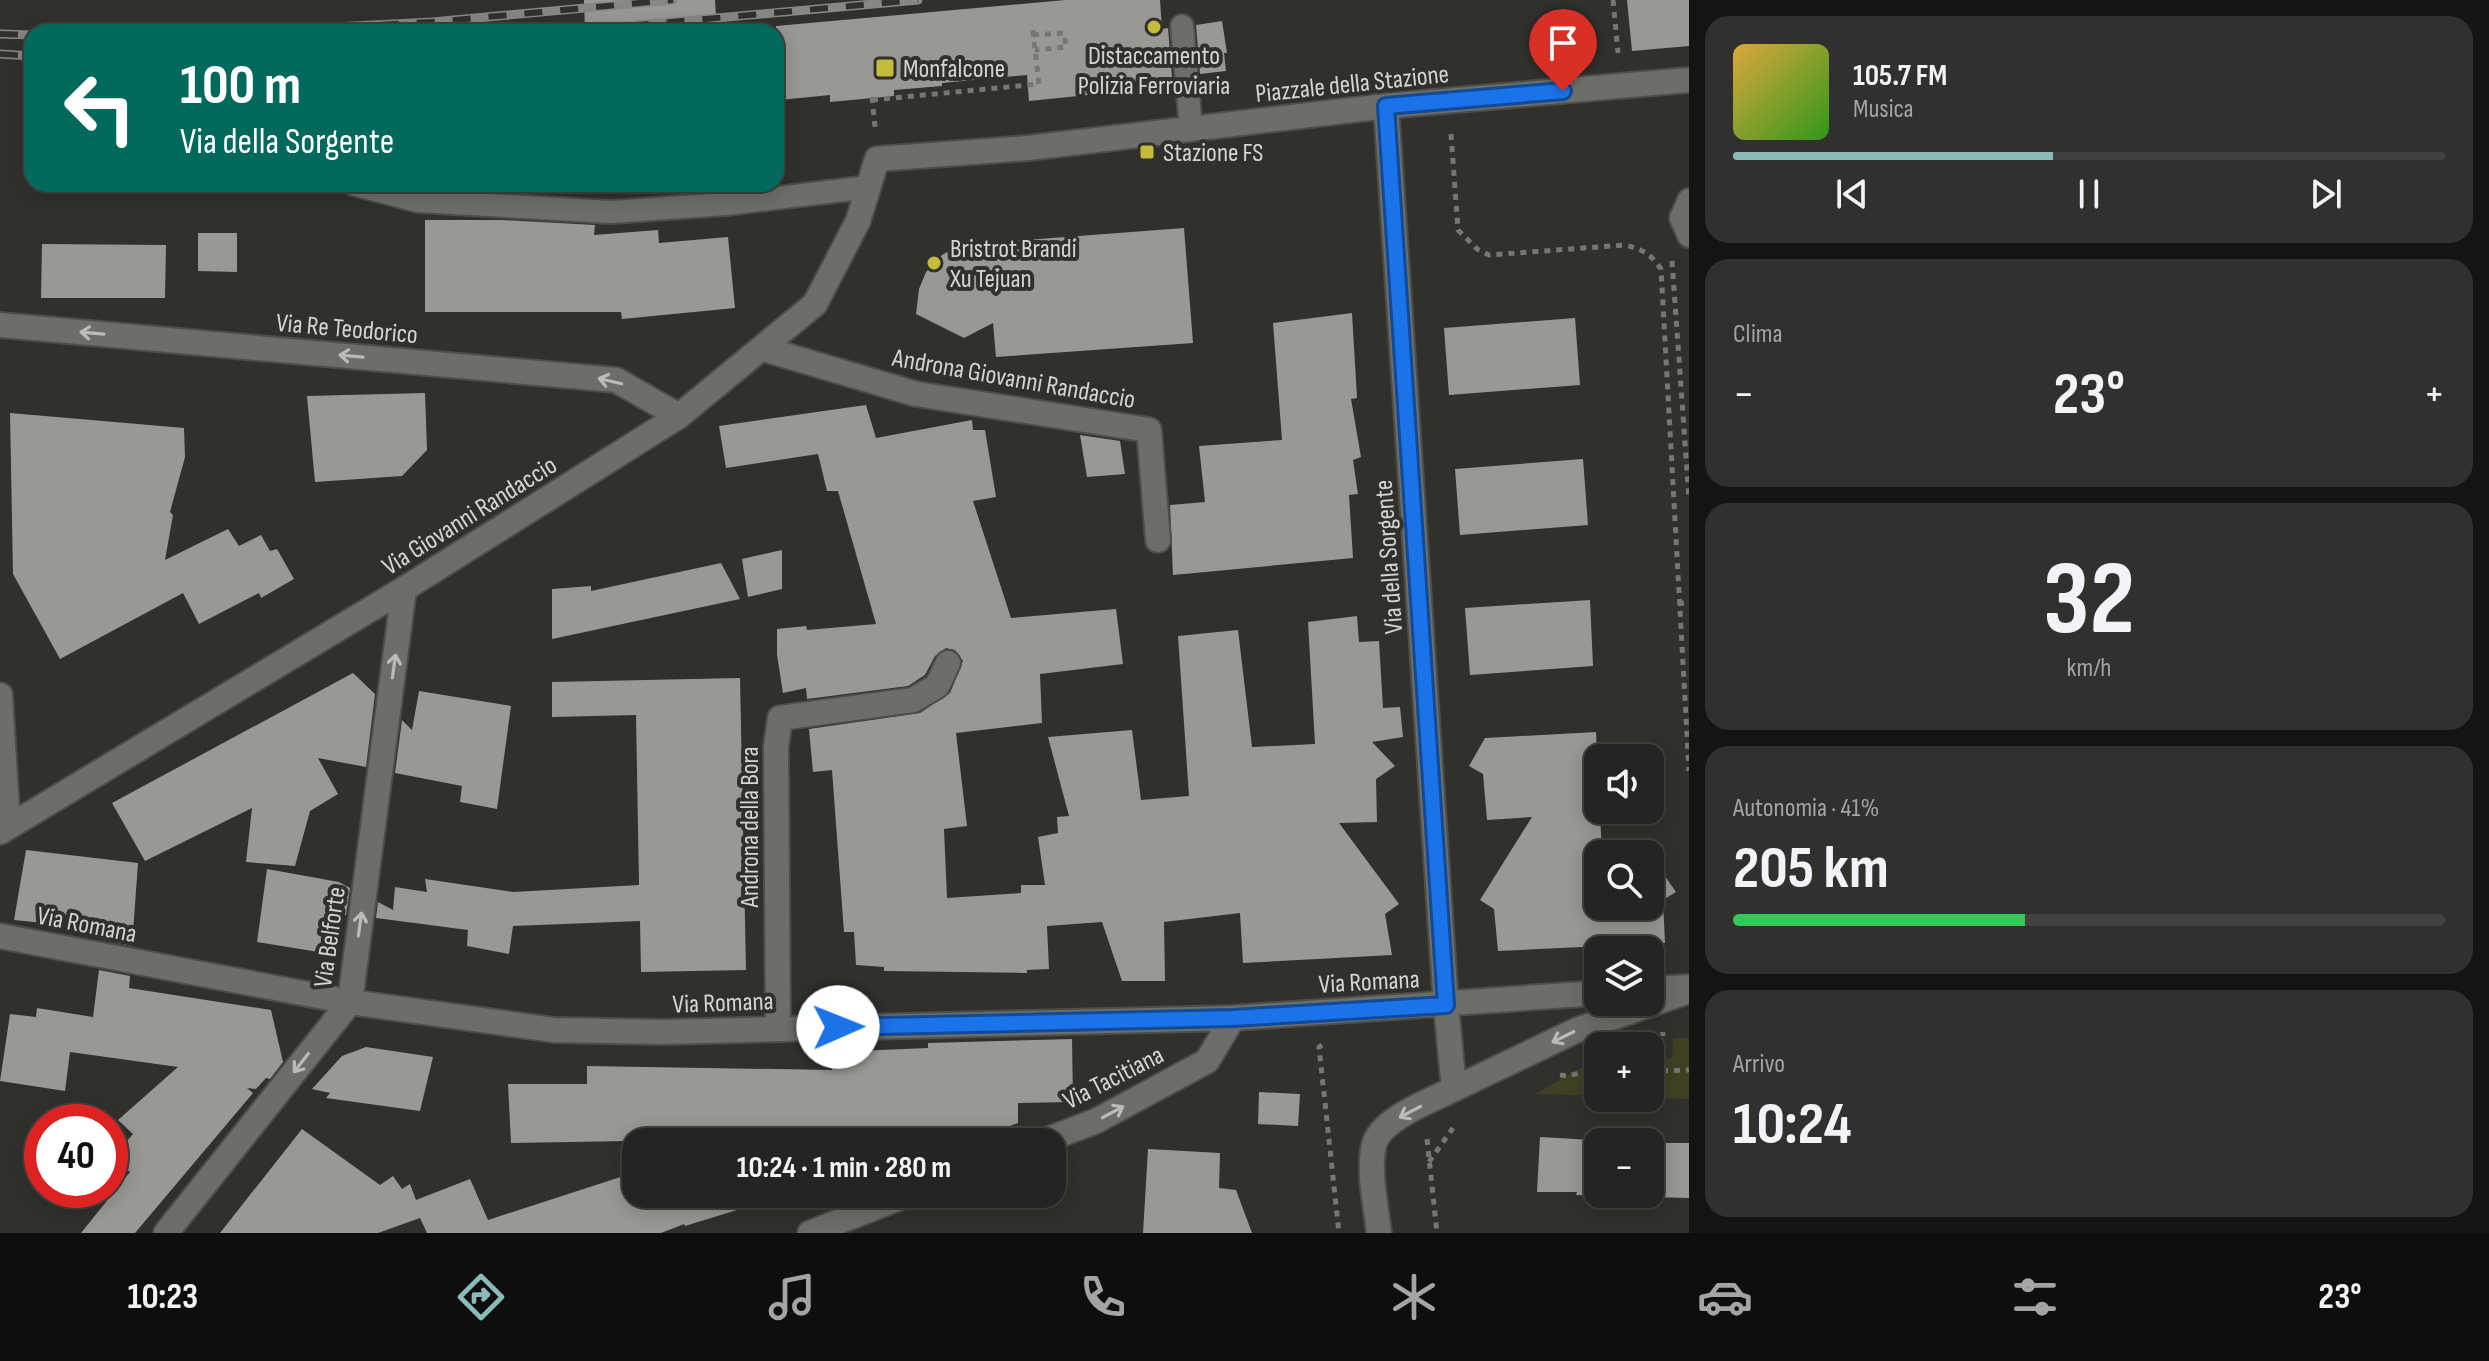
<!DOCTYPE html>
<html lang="it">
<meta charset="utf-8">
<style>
body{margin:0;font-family:"Sofia Sans Condensed",sans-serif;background:#31302f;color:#f1f3f6;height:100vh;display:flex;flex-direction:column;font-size:30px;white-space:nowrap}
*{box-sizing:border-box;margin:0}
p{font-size:26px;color:#a3a4a5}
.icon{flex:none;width:44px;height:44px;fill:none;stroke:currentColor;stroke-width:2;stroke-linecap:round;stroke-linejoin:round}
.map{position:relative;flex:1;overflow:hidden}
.sheet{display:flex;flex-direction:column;gap:16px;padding:16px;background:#141413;width:800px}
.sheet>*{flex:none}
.top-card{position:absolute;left:24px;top:24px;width:760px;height:168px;border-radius:24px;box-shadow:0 4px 20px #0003,0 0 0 2px #424140;background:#00695c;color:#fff;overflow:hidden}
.controls{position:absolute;left:1584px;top:744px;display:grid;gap:16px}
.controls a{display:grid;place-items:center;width:80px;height:80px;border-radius:16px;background:#252422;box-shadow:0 4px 20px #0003,0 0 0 2px #424140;font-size:40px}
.speed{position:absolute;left:24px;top:1104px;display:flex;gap:16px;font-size:40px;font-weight:700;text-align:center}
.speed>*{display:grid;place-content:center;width:104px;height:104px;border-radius:50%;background:#252422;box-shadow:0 4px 20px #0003,0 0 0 2px #424140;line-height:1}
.speed .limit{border:12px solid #d22;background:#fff;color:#111}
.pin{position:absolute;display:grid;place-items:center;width:68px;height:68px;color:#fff;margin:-82px -34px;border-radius:50% 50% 50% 0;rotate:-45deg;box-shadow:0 0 8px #0007}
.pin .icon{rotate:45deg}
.me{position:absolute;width:88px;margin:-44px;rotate:89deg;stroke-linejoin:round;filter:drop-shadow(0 0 6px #0008)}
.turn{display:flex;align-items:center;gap:28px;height:168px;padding:0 24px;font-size:36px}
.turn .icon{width:104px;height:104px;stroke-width:2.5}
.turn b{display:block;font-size:56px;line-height:68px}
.big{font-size:60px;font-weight:700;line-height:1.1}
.sheet .widget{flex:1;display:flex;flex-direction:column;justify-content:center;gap:12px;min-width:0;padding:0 28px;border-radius:24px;background:#31302f}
.sheet .dial{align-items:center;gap:0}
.dial b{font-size:104px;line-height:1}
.song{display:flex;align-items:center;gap:24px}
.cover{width:96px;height:96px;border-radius:12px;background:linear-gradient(135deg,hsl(40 70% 55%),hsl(110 70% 35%))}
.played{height:8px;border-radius:4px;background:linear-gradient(90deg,#8bbbb9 45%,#424140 45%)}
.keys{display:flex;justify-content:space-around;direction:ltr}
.heat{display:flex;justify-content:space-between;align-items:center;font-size:44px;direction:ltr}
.charge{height:12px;border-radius:6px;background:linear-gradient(90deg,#34c759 41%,#424140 0)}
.trip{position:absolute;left:622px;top:1128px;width:444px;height:80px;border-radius:24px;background:#252422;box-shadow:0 4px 20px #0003,0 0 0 2px #424140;font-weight:700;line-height:80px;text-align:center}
.menu{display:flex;height:128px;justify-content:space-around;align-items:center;background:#0f0e0e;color:#a3a4a5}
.menu .icon{width:56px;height:56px}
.menu .selected{color:#8bbbb9}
.menu b{font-size:36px;color:#f1f3f6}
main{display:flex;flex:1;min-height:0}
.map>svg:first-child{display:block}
</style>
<main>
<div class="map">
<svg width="1689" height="1233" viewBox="0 0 1689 1233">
<rect width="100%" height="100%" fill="#31302d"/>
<g fill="#424022">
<polygon points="1673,1038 1689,1038 1689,1099 1650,1098 1650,1059 1672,1058"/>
<polygon points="1593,1061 1598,1061 1598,1096 1535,1094"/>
</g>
<g fill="#999894">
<polygon points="584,0 715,0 717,32 585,32"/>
<polygon points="1065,0 1160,0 1162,29 1168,28 1172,77 1166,78 1167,87 1029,101 1027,75 942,83 942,86 894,90 894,96 830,102 830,95 780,100 780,97 776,97 776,26"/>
<polygon points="1627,0 1689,0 1689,46 1632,51"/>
<polygon points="1222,21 1227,53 1224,53 1226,71 1200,74 1196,25"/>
<polygon points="425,220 502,220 595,225 594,235 658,230 659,243 728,237 735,308 622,319 621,312 425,312"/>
<polygon points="1184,228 1193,343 996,357 993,323 964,338 916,314 919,289 926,272 942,255 953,249 987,243"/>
<polygon points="198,233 237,233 237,272 198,271"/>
<polygon points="42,244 166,245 165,298 41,298"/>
<polygon points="1352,313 1357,398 1351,399 1361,457 1353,460 1358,494 1349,495 1353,558 1173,575 1170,505 1205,502 1199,446 1282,440 1273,323"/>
<polygon points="1575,318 1580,385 1449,395 1444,328"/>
<polygon points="425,393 427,450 402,476 315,482 307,396"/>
<polygon points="866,405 876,438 972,420 973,430 985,430 996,497 973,501 1011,618 1116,609 1123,664 1040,674 1042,723 956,733 967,826 944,829 947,898 1021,893 1021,885 1045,885 1038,837 1058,833 1057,817 1069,816 1048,737 1132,730 1141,800 1189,796 1178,636 1238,630 1252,747 1315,744 1308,622 1357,616 1359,642 1379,641 1383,708 1400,707 1403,737 1372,742 1395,766 1376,779 1377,822 1339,823 1399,904 1385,914 1392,955 1243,963 1240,913 1164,922 1165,981 1122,981 1102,922 1047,926 1049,969 1027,970 1027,973 884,971 884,967 856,965 854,932 844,932 832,770 813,772 809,729 920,713 950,693 963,661 955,650 946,648 935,656 925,675 908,686 807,699 806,688 783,693 777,655 777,629 806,626 807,630 876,624 838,491 827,491 818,454 726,468 719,426"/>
<polygon points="10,413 184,428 185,457 170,512 173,515 165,560 228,529 239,546 261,535 270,551 277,549 294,579 261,598 259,593 199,624 183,593 60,659 13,574"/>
<polygon points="1080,435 1120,441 1125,474 1087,477"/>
<polygon points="1583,459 1588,525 1460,535 1455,469"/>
<polygon points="782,550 782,589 748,597 742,559"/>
<polygon points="721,563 740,599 552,639 552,589 591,586 591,591"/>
<polygon points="1590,600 1593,666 1470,675 1465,608"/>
<polygon points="353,673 375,694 366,767 318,758 338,794 310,811 295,866 246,862 252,808 145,861 112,803"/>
<polygon points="740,678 746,970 641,972 640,921 513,926 509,954 467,946 468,930 376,918 378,902 393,910 395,887 427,892 425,879 513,892 639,885 636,715 552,717 552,682"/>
<polygon points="419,691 511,706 497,809 460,802 462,786 395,773 402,720 412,730"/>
<polygon points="1596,732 1602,854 1598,854 1598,906 1650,906 1650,866 1658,866 1676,892 1663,900 1665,943 1498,951 1494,909 1480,900 1532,817 1487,820 1483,774 1469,766 1485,738"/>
<polygon points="26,850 138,863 132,946 103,940 104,929 14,920"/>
<polygon points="267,869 339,882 350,888 346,915 338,914 331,954 257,942"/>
<polygon points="99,970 130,976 129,988 271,1010 283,1062 270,1079 266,1078 256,1089 247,1088 253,1093 135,1233 81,1233 130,1172 113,1157 133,1134 118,1120 178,1067 70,1052 65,1091 0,1081 10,1014 36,1017 37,1008 93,1017"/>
<polygon points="1072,1039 1073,1102 1018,1103 1018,1123 999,1130 870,1134 870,1142 747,1142 746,1139 511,1143 508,1084 587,1084 587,1066 832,1070 832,1052 928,1048 928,1043"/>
<polygon points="366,1047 433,1057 420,1111 326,1098 330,1093 312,1089 342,1056"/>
<polygon points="1259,1092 1300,1094 1298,1126 1258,1124"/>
<polygon points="302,1129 380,1185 393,1176 402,1189 410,1184 416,1200 470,1179 488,1220 636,1172 636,1194 737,1194 737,1210 685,1226 684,1224 661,1233 427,1233 420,1218 378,1233 220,1233"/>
<polygon points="1540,1137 1628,1142 1598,1142 1598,1194 1650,1194 1650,1143 1689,1143 1689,1198 1576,1195 1577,1192 1537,1192"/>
<polygon points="1148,1149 1220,1153 1219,1188 1236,1190 1252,1233 1143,1233"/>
</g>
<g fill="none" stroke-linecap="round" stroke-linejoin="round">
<g stroke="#4e4d4a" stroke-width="26">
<g id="service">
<polyline points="1182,26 1191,129"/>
<polyline points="353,184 418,201 611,212 726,204 869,187"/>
<polyline points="1689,200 1681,218 1689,236"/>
</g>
</g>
<g stroke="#4e4d4a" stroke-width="28">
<g id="minor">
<polyline points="0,325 616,380 679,416"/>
<polyline points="764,349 916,394 1149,430 1158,540"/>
<polyline points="0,695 8,827"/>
<polyline points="0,832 404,589 679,416 815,304 858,221 877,159 1028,148 1386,106 1689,80"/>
<polyline points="778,1028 776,747 780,718 913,700 937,686 948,663"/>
<polyline points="1454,1089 1577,1030 1689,991"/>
<polyline points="1041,1142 1096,1121 1207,1061 1233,1018"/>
<polyline points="166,1233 350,1002 404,589"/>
<polyline points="810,1233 909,1194"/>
<path d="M1379,1233C1376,1206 1368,1172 1374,1145C1380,1119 1432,1100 1454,1089L1446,1005L1386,106"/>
</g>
</g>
<g stroke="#4e4d4a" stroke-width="28">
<g id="tertiary">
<polyline points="0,936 350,1002 554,1030 663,1032 1233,1018 1598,993"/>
<polyline points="1650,989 1689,987"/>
</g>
</g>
<g stroke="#767673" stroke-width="5" stroke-dasharray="6 6" stroke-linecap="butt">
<polyline points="1613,0 1618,53"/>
<polyline points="1033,35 1064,33 1066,47 1035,50"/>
<polyline points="872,97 875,127"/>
<polyline points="872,100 1039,84 1032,24"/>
<path d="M1451,134L1458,230L1477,249L1489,255L1625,245C1642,249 1651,254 1661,269L1689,771"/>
<polyline points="1672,261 1689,499"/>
<polyline points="1678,604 1689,602"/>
<polyline points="1322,1045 1319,1047 1339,1233"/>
<polyline points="1650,1049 1662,1048 1663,1032"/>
<polyline points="1650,1071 1689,1070"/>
<polyline points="1560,1075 1567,1076 1598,1069"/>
<polyline points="1427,1139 1437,1233"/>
<polyline points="1429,1162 1453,1128"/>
</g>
<use href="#service" stroke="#6d6d69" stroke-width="22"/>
<use href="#minor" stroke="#6d6d69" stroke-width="24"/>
<use href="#tertiary" stroke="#6d6d69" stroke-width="24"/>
<g stroke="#878784" stroke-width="9">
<g id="rail">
<polyline points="237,32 432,22 673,0"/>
<polyline points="559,32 918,0"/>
<polyline points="0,34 32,35"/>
<polyline points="0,54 32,56"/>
</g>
</g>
<use href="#rail" stroke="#31302d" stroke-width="6" stroke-dasharray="18" stroke-linecap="butt"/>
</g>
<defs><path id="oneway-shaft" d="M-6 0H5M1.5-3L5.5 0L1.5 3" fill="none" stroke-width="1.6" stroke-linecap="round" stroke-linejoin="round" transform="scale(2)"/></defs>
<g stroke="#bbbbb8">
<use href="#oneway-shaft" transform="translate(92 333) rotate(-175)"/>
<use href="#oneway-shaft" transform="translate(351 356) rotate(-175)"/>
<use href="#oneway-shaft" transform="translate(610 381) rotate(-167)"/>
<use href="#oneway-shaft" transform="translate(394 666) rotate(-82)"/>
<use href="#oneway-shaft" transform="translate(360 924) rotate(-82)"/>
<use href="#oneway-shaft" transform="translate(1563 1037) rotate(154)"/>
<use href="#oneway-shaft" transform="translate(301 1063) rotate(128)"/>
<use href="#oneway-shaft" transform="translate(1113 1112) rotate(-28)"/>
<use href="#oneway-shaft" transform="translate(1410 1112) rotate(152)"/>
</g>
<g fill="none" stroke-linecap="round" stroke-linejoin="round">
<g stroke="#114b97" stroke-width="20">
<polyline id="route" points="838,1027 1233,1018 1446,1005 1386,106 1563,91"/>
</g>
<use href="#route" stroke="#1a73e8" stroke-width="14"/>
</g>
<g fill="#c6bc3c" stroke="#31302d" stroke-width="3">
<circle cx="1154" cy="27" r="8"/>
<rect x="875" y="58" width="20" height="20" rx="4"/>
<rect x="1139" y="144" width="16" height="16" rx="4"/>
<circle cx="934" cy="263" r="8"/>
</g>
<g text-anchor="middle" stroke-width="8" stroke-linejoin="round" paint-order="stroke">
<g font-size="26" fill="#d5d5d3" stroke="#31302d" text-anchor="start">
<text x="1154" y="64" text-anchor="middle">Distaccamento<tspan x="1154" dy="30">Polizia Ferroviaria</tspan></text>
<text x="903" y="77">Monfalcone</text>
<text x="1163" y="161">Stazione FS</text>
<text x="950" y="257">Bristrot Brandi<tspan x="950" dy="30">Xu Tejuan</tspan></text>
</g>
<g font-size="26" fill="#d5d5d3" stroke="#31302d">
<text transform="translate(1352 83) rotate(-6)" y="9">Piazzale della Stazione</text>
<text transform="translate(347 328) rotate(5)" y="9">Via Re Teodorico</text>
<text transform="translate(1014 378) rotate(10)" y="9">Androna Giovanni Randaccio</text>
<text transform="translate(469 515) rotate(-32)" y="9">Via Giovanni Randaccio</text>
<text transform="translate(1388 557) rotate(-94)" y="9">Via della Sorgente</text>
<text transform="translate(749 827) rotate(-90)" y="9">Androna della Bora</text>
<text transform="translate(87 924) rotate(11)" y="9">Via Romana</text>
<text transform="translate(329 937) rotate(-82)" y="9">Via Belforte</text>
<text transform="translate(1369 981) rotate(-3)" y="9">Via Romana</text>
<text transform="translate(723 1002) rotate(-2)" y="9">Via Romana</text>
<text transform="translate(1113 1077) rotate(-27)" y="9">Via Tacitiana</text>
</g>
</g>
</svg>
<div class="controls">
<a><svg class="icon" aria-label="sound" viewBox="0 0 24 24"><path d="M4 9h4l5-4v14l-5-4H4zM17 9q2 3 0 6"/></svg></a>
<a><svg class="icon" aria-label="search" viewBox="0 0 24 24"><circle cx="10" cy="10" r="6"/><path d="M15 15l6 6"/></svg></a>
<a><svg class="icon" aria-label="layers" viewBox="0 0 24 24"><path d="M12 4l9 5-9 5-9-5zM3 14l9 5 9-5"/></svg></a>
<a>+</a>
<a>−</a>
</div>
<div class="speed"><div class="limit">40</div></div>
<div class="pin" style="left:1563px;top:91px;background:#d93025"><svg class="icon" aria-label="arrive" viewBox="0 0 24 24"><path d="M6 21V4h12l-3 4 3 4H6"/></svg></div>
<svg class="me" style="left:838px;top:1027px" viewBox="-20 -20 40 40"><circle r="19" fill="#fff"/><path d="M0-13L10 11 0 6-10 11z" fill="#1a73e8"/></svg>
<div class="trip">10:24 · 1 min · 280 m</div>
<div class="top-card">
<div class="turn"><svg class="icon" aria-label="left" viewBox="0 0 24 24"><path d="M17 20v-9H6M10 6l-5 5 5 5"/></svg><div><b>100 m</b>Via della Sorgente</div></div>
</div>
</div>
<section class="sheet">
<div class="widget">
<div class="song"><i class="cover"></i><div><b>105.7 FM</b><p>Musica</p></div></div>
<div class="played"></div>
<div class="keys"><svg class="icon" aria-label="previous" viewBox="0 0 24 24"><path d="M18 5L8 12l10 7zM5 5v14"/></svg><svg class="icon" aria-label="pause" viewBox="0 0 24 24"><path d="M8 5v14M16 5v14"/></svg><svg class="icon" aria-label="next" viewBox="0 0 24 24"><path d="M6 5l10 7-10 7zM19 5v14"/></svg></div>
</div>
<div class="widget"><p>Clima</p>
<div class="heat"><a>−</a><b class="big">23°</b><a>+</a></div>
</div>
<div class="widget dial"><b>32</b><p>km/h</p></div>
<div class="widget"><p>Autonomia · 41%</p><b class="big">205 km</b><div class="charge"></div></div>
<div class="widget"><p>Arrivo</p><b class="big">10:24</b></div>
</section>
</main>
<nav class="menu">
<b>10:23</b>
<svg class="icon selected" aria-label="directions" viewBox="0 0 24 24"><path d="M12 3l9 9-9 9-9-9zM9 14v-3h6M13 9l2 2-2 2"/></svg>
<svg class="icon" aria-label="music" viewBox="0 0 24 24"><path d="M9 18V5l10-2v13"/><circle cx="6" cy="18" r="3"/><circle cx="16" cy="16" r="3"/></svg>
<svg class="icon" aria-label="phone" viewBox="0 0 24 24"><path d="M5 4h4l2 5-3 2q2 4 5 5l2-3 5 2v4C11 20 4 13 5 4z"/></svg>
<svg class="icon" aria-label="climate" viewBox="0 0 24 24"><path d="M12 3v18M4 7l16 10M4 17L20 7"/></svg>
<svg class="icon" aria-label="car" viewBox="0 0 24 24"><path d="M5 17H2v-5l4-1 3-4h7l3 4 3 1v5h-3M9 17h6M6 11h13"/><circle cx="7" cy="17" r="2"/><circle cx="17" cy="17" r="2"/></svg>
<svg class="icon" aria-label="filters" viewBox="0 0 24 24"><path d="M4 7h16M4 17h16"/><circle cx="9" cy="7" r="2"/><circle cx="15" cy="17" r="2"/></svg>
<b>23°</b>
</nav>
